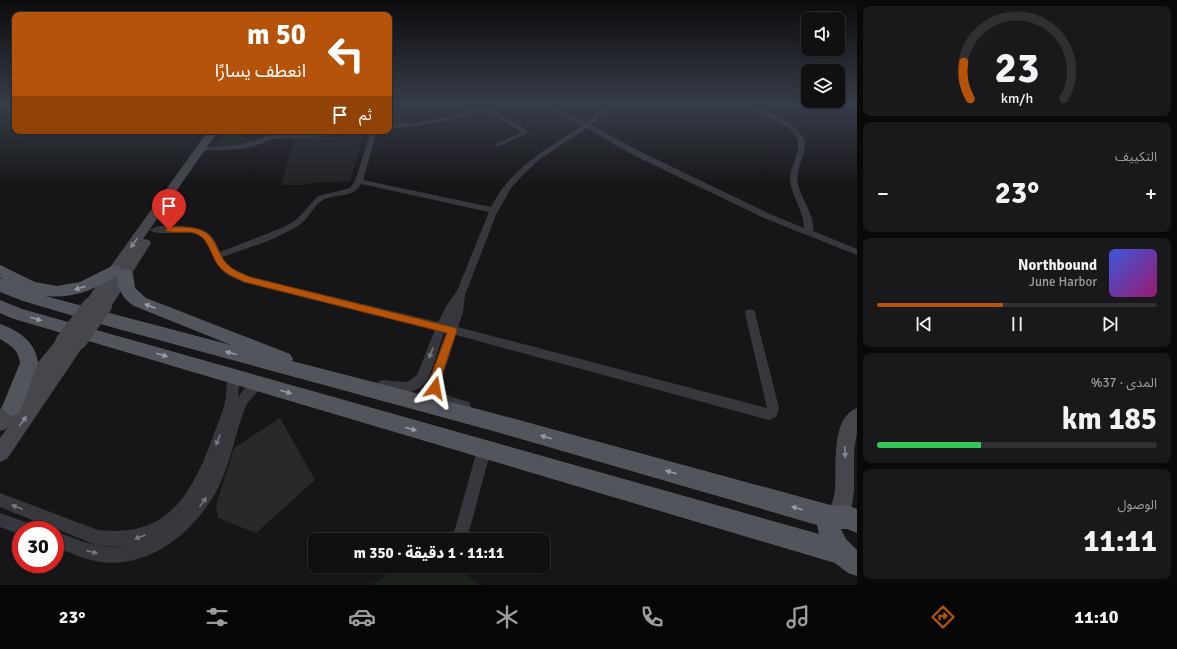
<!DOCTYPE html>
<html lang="ar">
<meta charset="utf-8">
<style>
body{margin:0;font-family:Signika,"Noto Sans Arabic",sans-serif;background:#19191b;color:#f1f3f6;direction:rtl;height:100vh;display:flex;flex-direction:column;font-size:15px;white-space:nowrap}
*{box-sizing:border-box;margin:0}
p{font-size:13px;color:#9c9d9f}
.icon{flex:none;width:22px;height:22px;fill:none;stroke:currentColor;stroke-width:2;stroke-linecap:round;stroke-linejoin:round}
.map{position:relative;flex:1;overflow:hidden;direction:ltr}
.details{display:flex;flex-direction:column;gap:6px;padding:6px;background:#09090a;width:320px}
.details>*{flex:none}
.hud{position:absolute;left:12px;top:12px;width:380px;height:122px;border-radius:8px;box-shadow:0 1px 3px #0004,0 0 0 1px #303032;direction:rtl;background:#b45309;color:#fff;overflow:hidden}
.buttons{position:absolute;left:801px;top:12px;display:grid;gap:8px}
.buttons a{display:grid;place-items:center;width:44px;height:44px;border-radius:8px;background:#101012;box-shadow:0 1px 3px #0004,0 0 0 1px #303032;font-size:20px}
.speed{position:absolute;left:12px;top:521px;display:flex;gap:8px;font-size:20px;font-weight:700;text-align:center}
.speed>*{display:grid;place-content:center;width:52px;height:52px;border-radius:50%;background:#101012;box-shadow:0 1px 3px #0004,0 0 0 1px #303032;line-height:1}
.speed .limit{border:6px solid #d22;background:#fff;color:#111}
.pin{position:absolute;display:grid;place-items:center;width:34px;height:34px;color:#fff;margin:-41px -17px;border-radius:50% 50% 50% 0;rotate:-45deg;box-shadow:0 0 4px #0007}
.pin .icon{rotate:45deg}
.me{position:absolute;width:44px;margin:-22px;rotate:13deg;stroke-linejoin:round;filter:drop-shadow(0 0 3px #0008)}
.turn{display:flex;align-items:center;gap:14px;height:84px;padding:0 20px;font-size:18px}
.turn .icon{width:52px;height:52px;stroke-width:2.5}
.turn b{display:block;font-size:28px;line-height:34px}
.then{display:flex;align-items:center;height:38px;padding:0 20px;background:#0003;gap:8px;font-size:15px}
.big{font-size:30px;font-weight:800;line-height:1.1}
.details .card{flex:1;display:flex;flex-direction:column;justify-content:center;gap:6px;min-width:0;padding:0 14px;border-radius:8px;background:#19191b}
.details .dial{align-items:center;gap:0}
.dial svg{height:104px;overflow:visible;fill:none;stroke:#303032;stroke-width:7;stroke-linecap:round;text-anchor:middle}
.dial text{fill:#f1f3f6;stroke:none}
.song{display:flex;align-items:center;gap:12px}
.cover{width:48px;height:48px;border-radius:6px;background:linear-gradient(135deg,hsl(230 70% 55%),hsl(320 70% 35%))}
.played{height:4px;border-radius:2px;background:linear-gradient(90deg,#b45309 45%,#303032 45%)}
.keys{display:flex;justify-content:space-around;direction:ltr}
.heat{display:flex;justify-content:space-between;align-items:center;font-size:22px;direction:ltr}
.charge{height:6px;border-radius:3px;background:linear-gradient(90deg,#34c759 37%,#303032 0)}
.trip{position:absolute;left:308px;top:533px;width:242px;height:40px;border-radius:8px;background:#101012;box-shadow:0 1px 3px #0004,0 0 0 1px #303032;font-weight:800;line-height:40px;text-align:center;direction:rtl}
.tab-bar{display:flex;height:64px;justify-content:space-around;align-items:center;background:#060607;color:#9c9d9f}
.tab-bar .icon{width:28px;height:28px}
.tab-bar .current{color:#b45309}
.tab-bar b{font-size:18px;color:#f1f3f6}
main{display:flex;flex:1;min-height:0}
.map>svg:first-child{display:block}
</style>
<main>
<section class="details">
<div class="card dial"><svg viewBox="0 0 100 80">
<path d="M14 69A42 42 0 1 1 86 69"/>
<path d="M14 69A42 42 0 0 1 9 41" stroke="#b45309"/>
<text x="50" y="56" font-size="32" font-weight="700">23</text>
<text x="50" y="72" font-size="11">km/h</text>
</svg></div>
<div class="card"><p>التكييف</p>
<div class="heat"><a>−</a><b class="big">23°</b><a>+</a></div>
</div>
<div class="card">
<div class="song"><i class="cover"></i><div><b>Northbound</b><p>June Harbor</p></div></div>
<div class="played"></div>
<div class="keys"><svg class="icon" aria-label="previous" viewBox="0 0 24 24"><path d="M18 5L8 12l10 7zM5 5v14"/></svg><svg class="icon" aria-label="pause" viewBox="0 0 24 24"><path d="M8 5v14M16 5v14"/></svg><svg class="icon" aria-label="next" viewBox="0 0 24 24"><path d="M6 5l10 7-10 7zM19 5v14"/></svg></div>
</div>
<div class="card"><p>المدى · 37%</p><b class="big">185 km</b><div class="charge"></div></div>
<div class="card"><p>الوصول</p><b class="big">11:11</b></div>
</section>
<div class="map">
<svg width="857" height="585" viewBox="0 0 857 585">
<rect width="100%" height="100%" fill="#161618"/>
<polygon fill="#222225" points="364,134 350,181 308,183 307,185 281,185 294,139"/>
<g fill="#1c231d">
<polygon points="227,131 257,141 245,145 214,147"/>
<polygon points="413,566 439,566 458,569 481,585 373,585 389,573"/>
</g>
<polygon fill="#29292c" points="280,418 315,480 256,533 218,518 216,505 234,448"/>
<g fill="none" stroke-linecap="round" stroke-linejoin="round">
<g fill="#37383d" fill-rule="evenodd">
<path d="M478,104H485L484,105L530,132L500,146H496V144L522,132L480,108C462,122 413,126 389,129V125C415,122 457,120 478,104Z"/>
<path d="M538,104H547L586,123L595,115L603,106H607L608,107L604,113L591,125L639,151L770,214L804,228C804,211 792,197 790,181C789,168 799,157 798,144C798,122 753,115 739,104C756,104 807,125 805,146C804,159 795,170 798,185C802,201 815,214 813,231L857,249V255L764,218L633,155L587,128L540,159L522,176L511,188L496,215L465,295L463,312L458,327L767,408L745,313L746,310H754L755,313L779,408L776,417L769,420L456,335L441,381C442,399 456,397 469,402L471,406L469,410C464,412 459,410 453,408C439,404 430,397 429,381L446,332H444C440,343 432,374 426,382C415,396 394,394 379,389L377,385L379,381L383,380L404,382L409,381L417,375L435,330L244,282C235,279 226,275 220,268C211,258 211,241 198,235C186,229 156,237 150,230C158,222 198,226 208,233C214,237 217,245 220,252L284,227L296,220L318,196L350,188L355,181L371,131H377L363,180L491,207C512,166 546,150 582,126ZM361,184L489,212L457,291L447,305L438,322L250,277L233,269L223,259L222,257C248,248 276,240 299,225C309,219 313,206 323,200C336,193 353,199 361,184Z"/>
<path d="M276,131H284L279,135L354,131L351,133L308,138L272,139L253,147L242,149L200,151L196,149L200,147C230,146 250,146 276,131Z"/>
<path d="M233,370L237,372L239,383L238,398C243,390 251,377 261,380L263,384C258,393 249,399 245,408C235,434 231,461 219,486C198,529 151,569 101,562C85,560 70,552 55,547V531C78,540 98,549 123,547L98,546L57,529L55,531L39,530L42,524L0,507V493L98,530C165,538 190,498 211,442C215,430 220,419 224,407C227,397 226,378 229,372Z"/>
<polygon points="484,444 489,446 491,450 467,539 452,540 477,450 479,446"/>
<polygon points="0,513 34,525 36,530 21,530 21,535 0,527"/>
</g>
<g fill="#45474d" fill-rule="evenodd">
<path d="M208,131H218L143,239L149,240L151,243L109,310L104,311L99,310L97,307C94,312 90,311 85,310L83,306L85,302Z"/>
<polygon points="79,335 84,337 87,341 84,345 7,459 0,462 0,438 13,420 6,429 0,431 0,409 58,338 63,336 68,338 70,341 74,337"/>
<path d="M857,408V433L854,451V491L852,505L844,524L837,527L830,524L827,517C830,508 834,500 835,490C837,467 830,418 857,408Z"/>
</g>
<g fill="#53555c" fill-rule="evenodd">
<path d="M0,265L35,282L57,286L80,282L114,265L119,266L121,270L125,269L130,270L133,274L135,288L146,298L290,354L293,359L292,361L493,413L834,506L847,505L857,509V533L847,529H841L846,539L857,550V576L848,573L835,563L11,318L0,313V300L22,309L819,534L817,525L493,431L111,327L23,301L0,292V278L4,280L0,277ZM117,275C117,289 123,299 134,306L231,345L45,296C72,299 95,290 117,275Z"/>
<path d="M0,324C18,330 36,342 38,363L22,407L19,413L12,416L5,413L2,407L20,363C19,350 10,345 0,339Z"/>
</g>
<g stroke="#45474d" stroke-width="16">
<polyline points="79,341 104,306"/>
<polyline points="63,342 90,306"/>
</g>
</g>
<defs><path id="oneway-solid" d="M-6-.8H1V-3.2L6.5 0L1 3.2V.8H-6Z"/></defs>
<g fill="#858993">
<use href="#oneway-solid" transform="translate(134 243) rotate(125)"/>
<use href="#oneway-solid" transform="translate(23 421) rotate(-55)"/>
<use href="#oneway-solid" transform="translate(845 452) rotate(87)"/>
</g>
<g fill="#979ba6">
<use href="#oneway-solid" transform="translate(80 288) rotate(162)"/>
<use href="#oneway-solid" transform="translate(150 306) rotate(-159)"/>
<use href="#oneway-solid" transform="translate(36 319) rotate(16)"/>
<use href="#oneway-solid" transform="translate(231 353) rotate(-165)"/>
<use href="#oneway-solid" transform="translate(162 355) rotate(16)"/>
<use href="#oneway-solid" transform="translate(286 392) rotate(16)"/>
<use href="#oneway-solid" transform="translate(411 429) rotate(16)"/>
<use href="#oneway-solid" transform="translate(546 437) rotate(-164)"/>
<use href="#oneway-solid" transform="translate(671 472) rotate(-164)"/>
<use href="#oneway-solid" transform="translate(797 508) rotate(-164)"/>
</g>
<g fill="#757881">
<use href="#oneway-solid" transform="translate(431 353) rotate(111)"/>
<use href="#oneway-solid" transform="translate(218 440) rotate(111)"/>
<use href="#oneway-solid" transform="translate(203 502) rotate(-55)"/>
<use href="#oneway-solid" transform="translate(17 507) rotate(-159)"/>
<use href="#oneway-solid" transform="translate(140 537) rotate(160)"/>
<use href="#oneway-solid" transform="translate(92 552) rotate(14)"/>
</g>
<linearGradient id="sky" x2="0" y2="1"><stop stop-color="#0c0c0d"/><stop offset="0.56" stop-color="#363c48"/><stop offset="1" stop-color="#363c48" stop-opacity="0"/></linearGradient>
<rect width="857" height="186" fill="url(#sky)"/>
<path fill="#b45309" stroke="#753606" d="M169,227C180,227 195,226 205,232C216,239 218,254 226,263C232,270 241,273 250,277L456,328L457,330L440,381L438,391L435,393L431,391L429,381L447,333L244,282C235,277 224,274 218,265C211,256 209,239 197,234C188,230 176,234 166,231L165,230Z"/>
</svg>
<div class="buttons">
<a><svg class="icon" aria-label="sound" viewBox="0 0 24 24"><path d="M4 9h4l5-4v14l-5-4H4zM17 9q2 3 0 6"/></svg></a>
<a><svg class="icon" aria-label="layers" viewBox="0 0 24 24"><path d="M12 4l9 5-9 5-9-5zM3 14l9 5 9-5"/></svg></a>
</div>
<div class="speed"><div class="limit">30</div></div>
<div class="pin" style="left:169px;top:230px;background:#d93025"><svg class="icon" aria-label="arrive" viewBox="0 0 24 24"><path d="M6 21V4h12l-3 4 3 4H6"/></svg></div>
<svg class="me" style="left:435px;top:388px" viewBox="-20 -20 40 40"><path d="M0-17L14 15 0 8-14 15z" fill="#b45309" stroke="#fff" stroke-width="4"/></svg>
<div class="trip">11:11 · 1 دقيقة · 350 m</div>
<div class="hud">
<div class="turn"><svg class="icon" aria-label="left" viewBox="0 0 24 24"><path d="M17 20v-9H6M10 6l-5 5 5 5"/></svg><div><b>50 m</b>انعطف يسارًا</div></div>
<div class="then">ثم<svg class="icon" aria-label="arrive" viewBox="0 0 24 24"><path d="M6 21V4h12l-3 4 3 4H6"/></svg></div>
</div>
</div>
</main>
<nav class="tab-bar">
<b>11:10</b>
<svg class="icon current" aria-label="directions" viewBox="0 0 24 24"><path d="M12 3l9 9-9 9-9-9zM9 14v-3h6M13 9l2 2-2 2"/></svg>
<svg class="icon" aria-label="music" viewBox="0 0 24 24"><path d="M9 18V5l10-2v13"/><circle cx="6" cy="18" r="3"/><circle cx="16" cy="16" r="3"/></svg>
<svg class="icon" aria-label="phone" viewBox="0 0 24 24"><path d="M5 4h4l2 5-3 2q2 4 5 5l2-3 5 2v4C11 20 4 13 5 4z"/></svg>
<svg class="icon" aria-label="climate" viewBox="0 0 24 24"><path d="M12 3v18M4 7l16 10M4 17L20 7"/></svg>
<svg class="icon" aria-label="car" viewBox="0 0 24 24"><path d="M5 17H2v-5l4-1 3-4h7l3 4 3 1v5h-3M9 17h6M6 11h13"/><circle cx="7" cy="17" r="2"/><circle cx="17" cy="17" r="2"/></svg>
<svg class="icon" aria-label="filters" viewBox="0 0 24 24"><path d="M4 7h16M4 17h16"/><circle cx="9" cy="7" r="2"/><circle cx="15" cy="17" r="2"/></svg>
<b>23°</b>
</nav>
